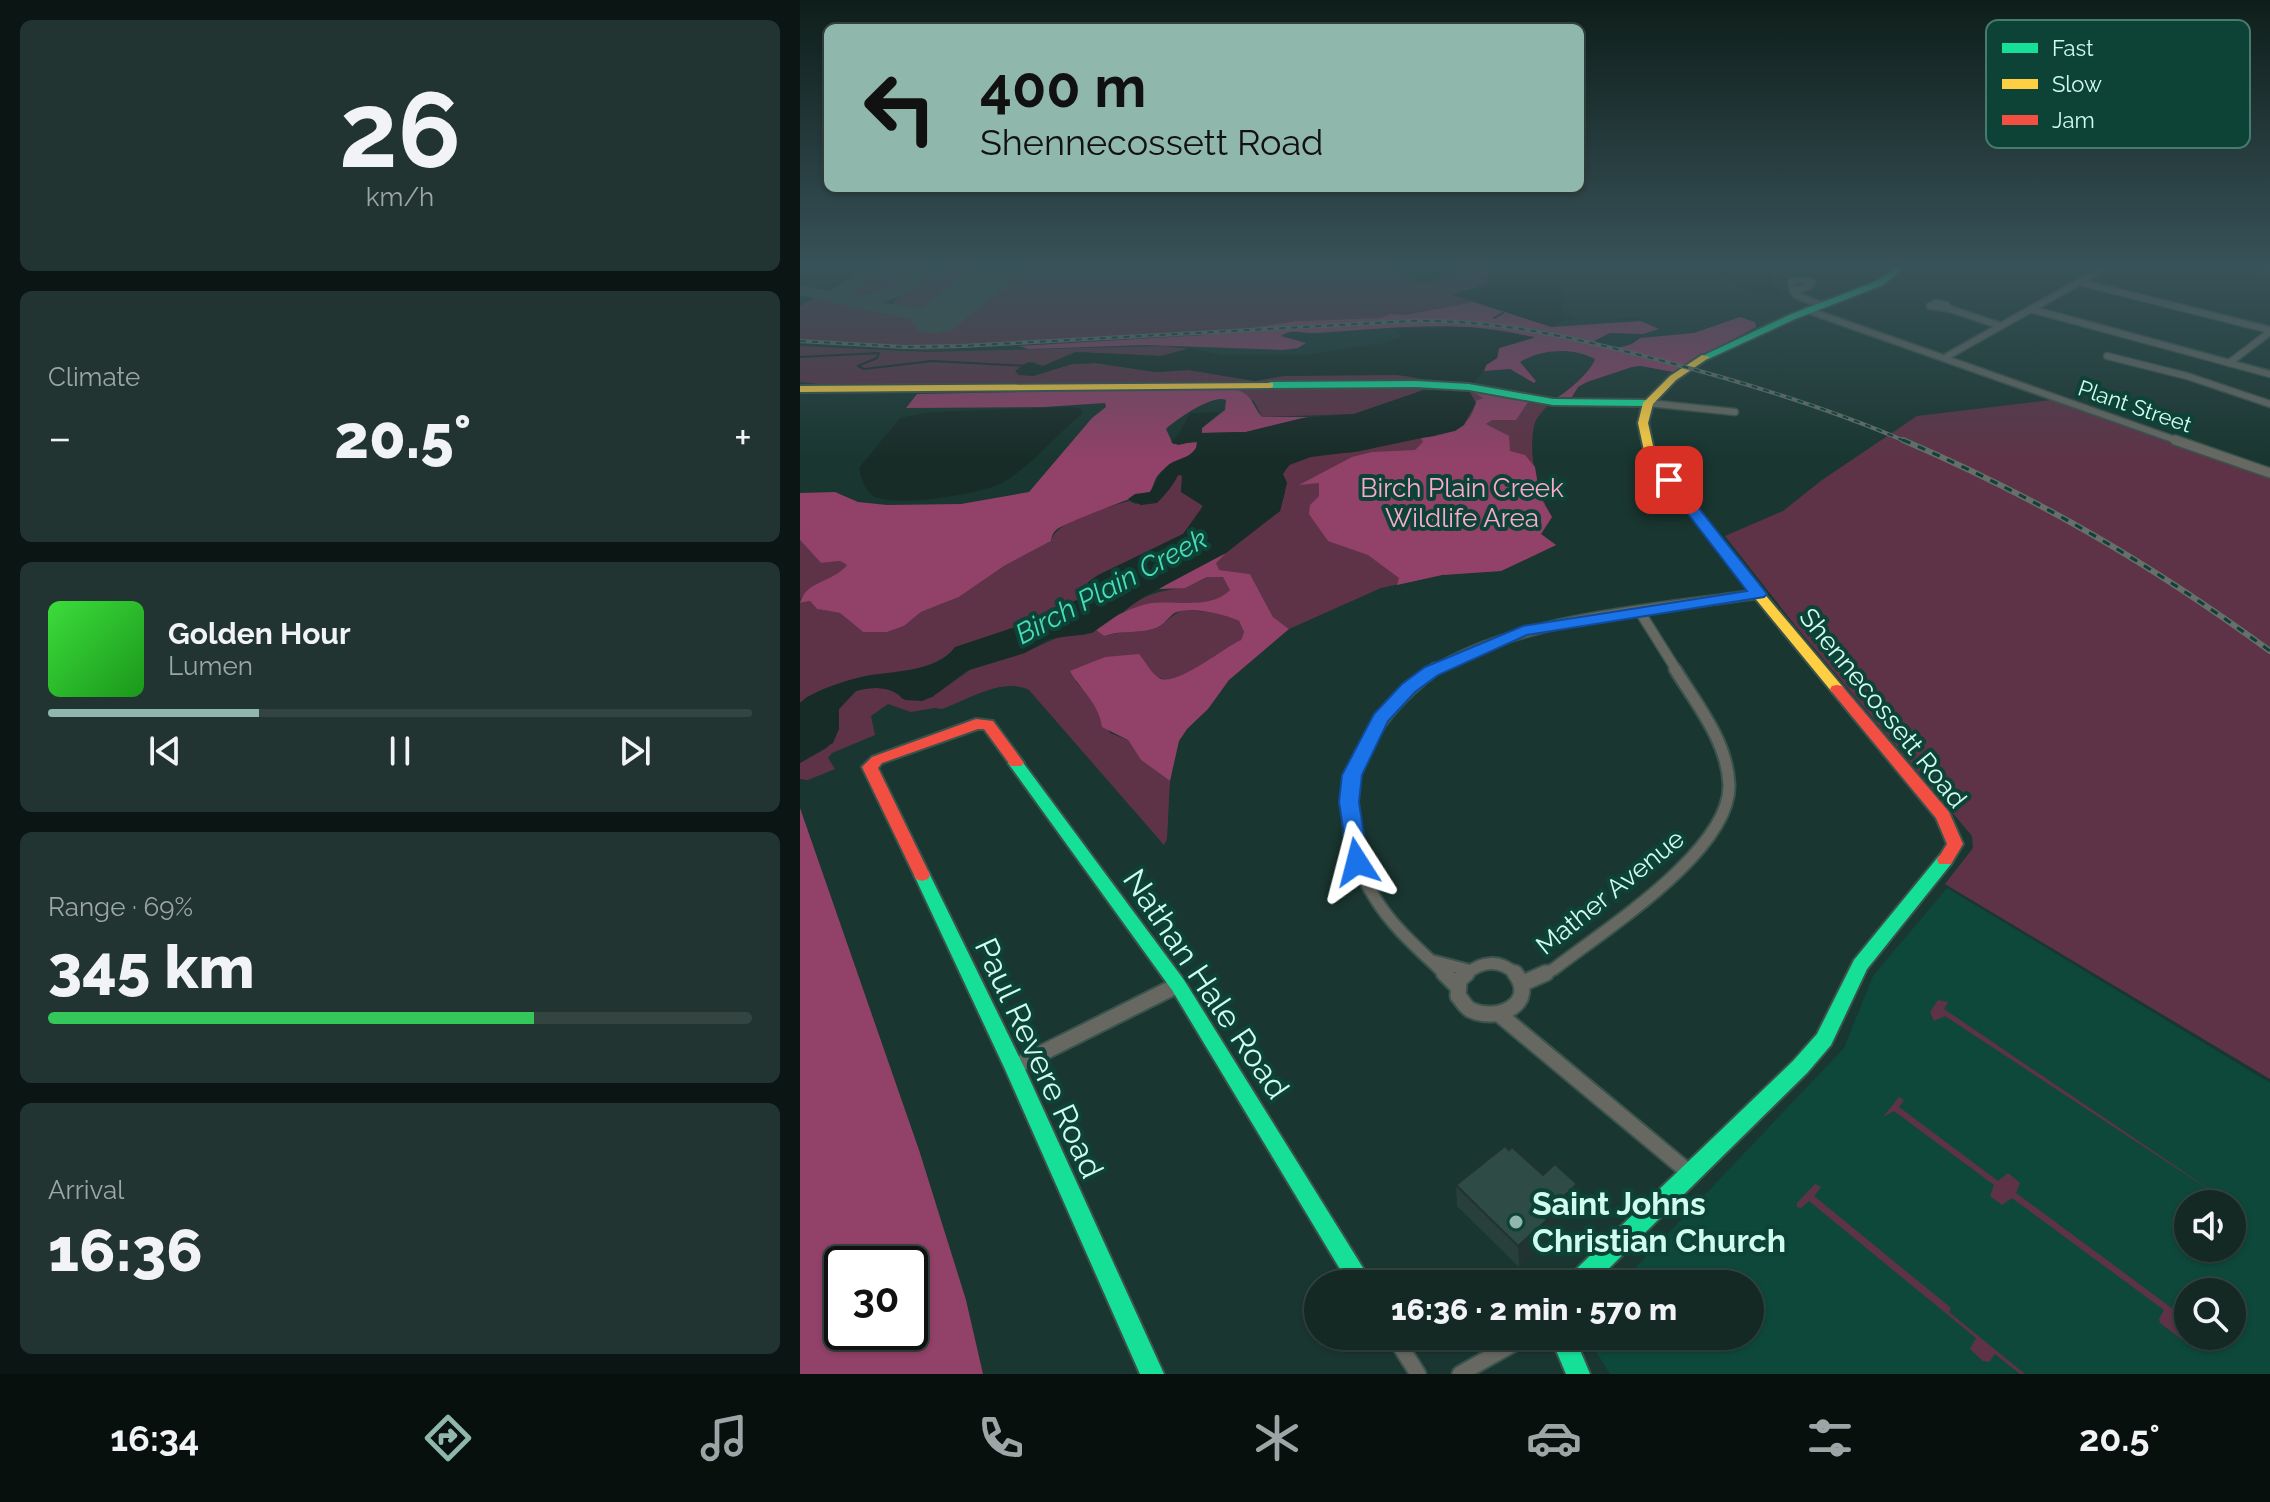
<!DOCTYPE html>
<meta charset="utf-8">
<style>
body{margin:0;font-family:Raleway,sans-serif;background:#213431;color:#f1f3f6;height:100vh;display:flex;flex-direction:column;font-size:30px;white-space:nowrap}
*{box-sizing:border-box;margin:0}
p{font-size:26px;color:#9da6a6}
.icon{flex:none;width:44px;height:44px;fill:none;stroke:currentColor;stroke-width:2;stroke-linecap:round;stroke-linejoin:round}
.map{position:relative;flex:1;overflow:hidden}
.side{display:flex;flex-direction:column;gap:20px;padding:20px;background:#0b1614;width:800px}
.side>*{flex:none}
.guide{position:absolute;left:24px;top:24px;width:760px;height:168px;border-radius:12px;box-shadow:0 2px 6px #0004,0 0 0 2px #334441;background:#90b7ac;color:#111;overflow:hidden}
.controls{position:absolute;left:1374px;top:1190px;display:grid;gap:16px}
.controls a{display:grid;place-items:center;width:72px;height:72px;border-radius:50%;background:#142824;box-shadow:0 2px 6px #0004,0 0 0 2px #334441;font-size:40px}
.speed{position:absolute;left:24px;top:1246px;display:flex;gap:16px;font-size:40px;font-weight:700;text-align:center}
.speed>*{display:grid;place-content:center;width:104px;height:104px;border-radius:50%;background:#142824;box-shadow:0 2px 6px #0004,0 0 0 2px #334441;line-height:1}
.speed .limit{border:4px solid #111;border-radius:12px;background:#fff;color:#111}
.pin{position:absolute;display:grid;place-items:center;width:68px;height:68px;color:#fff;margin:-34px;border-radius:16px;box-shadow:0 4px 12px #0006}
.me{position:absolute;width:88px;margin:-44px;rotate:351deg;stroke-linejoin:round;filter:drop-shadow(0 0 6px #0008)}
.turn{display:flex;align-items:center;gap:28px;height:168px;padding:0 24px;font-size:36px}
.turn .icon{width:104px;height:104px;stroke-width:2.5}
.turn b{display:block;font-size:56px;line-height:68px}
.big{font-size:60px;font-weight:800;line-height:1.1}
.side .widget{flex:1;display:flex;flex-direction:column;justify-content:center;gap:12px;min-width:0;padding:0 28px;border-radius:12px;background:#213431}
.side .dial{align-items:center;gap:0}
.dial b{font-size:104px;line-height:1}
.song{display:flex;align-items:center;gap:24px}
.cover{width:96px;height:96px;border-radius:12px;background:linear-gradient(135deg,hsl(120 70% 55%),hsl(120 70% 35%))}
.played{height:8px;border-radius:4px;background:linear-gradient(90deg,#90b7ac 30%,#334441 30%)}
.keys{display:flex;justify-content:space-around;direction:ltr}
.heat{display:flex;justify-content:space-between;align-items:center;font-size:44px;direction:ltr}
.charge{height:12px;border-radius:6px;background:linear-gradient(90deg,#34c759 69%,#334441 0)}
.trip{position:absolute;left:504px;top:1270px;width:460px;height:80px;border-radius:40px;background:#142824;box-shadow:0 2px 6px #0004,0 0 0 2px #334441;font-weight:800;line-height:80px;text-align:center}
.menu{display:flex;height:128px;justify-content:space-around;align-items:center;background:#08100e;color:#9da6a6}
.menu .icon{width:56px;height:56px}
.menu .on{color:#90b7ac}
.menu b{font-size:36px;color:#f1f3f6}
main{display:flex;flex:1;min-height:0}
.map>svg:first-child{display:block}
</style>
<main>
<section class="side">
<div class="widget dial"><b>26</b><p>km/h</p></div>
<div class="widget"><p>Climate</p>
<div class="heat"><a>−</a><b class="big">20.5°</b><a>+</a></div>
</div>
<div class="widget">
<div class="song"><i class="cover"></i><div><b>Golden Hour</b><p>Lumen</p></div></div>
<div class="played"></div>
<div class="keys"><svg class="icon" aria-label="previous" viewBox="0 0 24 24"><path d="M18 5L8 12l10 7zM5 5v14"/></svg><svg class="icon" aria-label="pause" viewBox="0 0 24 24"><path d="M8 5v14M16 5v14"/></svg><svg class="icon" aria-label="next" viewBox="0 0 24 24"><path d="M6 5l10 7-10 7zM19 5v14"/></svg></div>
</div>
<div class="widget"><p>Range · 69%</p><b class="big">345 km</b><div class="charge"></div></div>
<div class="widget"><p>Arrival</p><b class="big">16:36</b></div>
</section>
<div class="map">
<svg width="1470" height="1374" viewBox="0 0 1470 1374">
<rect width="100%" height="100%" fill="#1a3630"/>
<path fill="#0e483b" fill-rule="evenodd" d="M1147,888L1470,1083V1374H810L786,1336H950V1284H820L1044,1048L1073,976ZM1388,1204H1432V1248H1388ZM1388,1292H1432V1336H1388Z"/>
<g fill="#5f3347">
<path d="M87,267H128C97,288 83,305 43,296Z"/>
<path d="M140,267H190C159,290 133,320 92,303Z"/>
<polygon points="218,267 582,267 624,284 657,274 639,267 685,267 691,272 686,278 689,283 653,295 674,302 581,318 496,321 404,335 124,350 0,343 0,306 16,297 107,318 150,321"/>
<polygon points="0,346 126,352 364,346 389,349 361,356 276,352 243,366 232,362 218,368 233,376 272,364 296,363 356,372 389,370 455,381 479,376 533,375 602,375 627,381 621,391 554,414 462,417 454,401 359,389 52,393 36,386 0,382"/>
<path d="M668,389L748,405C743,411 735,419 734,426C728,456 737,492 752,517L741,534L756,545L701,571L642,575L581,588L489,629L473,617L450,574L419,570L415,563L437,542L480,511L485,492L483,474C495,449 538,456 560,451C585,445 609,439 635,436L669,395Z"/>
<polygon points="1251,400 1470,477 1470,1079 1145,884 1173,848 1172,836 997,628 925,536 983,511 1022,480 1117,416"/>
<path d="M378,475L383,476L381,492L403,503L401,511L383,534L292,579L280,600L257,606L230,622L154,649C124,683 42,667 0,703V603L10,601L17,609L40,613L63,632H87L104,626L121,612L159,597L204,566L251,541C256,520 309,507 329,501L336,504C352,497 371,492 378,475Z"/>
<path d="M0,540L21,563L40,561L47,565C34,582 13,582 0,599Z"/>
<path d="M407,577H424L430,590C411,608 379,603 354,604C344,604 333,611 323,613C353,583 376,596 407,577Z"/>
<path d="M384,610L423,613L439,621L444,632L441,640L380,678L368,681L305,657L291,664L276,682L292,700L310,733L328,740L341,760L370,781L367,839L364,845L229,690C202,677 168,700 142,709L134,708L111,712L88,704L71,716L75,735L32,753L28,758L35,769L8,780L0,779V763L27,748L39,729V709L56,691C71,687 92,685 102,699L132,697L174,667L221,654L261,636L284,635L296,630L304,636C319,631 334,633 350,630C364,627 370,614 384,610Z"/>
<polygon points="1138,1000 1148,1002 1144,1009 1431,1204 1145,1016 1134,1021 1130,1012"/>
<polygon points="1099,1097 1104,1100 1099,1107 1198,1181 1208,1173 1220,1183 1216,1193 1388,1320 1388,1336 1417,1336 1409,1349 1393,1348 1360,1323 1359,1319 1364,1310 1212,1198 1202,1205 1190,1196 1194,1185 1094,1111 1083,1117"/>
<polygon points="1015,1184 1021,1187 1014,1196 1151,1308 1149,1312 1225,1374 1220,1374 1195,1354 1189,1362 1183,1361 1170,1349 1176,1338 1009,1201 1001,1208 997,1207 997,1203"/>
</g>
<g fill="#924168" fill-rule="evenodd">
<path d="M674,302L752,327L841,321L859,329L843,334L810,333L794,341C811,348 825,351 840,338L894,333L940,317L955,322L956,327L873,372L841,366L832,367L787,382L778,387L772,397H758C768,391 790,373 795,359C772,347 742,349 720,362L736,381L734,383L710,369L684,371L686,365L697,358L699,348L734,338C664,318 588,329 517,333C504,334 491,328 481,336L506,343L498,348L483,350L346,345L229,349L219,346L404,335L496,321L581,318L590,314L603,315Z"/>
<path d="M359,389H433C453,393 451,404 462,417H508L446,432L402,433V428L425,410L426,400C413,394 377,419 366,429L373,444L399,442C391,462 371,460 359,474C354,479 354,486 350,492C341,494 262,524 256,530C252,534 252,536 251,541L204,566L159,597L121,612L104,626L87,632H63L40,613L17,609L10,601L0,603C5,581 34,582 47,565L40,561L21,563L0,540V493L35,492L58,502L87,505L161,504L229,492L292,418L306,407L305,403L244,407L106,408L117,394Z"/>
<path d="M668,389L728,402L716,420H692L686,424L709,436L710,451L725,455L735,467L740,497L752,517L741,534L756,545L701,571L642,575L597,585L599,578L568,555L528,541L509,514L510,505L519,496V483L499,485L552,457L572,452L615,450L623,442L621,438C644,436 672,429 676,401L683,398Z"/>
<path d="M426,553L416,563L419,570L450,574L473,617L489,629L429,680L408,709L387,729L379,741L370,781L341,760L328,740L302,727C299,703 281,691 270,671L305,657L339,654C345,661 351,673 359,678C375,688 423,648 441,640L444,632L439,621C426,614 385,605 373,614C366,620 363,626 353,629C337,634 320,630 304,636L296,630C305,619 337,605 352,603C377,600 409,610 430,590L423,577H407L385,588L359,589L396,566Z"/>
<path d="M0,808L119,1150L166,1300L183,1374H0ZM42,1264H110V1332H42Z"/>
</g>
<g fill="#182c27">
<path d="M685,267H817L804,272L756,271L757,277L763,283L760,287L765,299L760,309C782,331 821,312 847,320L767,319L752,327L653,295L689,283L686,278L691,272Z"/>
<path d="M918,267H976L972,270V283L982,294C953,297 935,288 918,267Z"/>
<polygon points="669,327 735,337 699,348 697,358 686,365 684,371 672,384 596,375 484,376 455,381 389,370 355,372 296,363 272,364 233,376 219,375 215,371 228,362 243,366 276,352 361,356 390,348 422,355 505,355 583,343 603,337 594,329"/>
<path d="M661,389H668L676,403L664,425L655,431L560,451L511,457L489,465L483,474L487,483L480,511L426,553L345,596L292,633L249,639L225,653L166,671L132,697L122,701L105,700C92,686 74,686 56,691L39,709V729L33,743L0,763V703L7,697C24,689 42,681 61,677C90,670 136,674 155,647L230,622L250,609L283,598L288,582L298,575L383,534L403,506L381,492L382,475H378C373,486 365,495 357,503L341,505L328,499L335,494L350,492C357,481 362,467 373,462C383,457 388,458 396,449L397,441L378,445L371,442L379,434L390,413L420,412L402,428L401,433L446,432L503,418L554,414L621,391Z"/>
<path d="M274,407L281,409L282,414C255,436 233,464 204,482C183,494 91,509 72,495C64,489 61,477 59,468L100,418L131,412Z"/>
</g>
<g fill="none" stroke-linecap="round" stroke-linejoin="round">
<g stroke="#182c27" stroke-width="2">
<polyline points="694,318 703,313"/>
<polyline points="0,357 79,353 77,358 58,366 64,369 132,361 229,366"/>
</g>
<path fill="#40524c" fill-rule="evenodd" d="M69,267H88L48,294C92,300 104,267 142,267L103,295L83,303L119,308L152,302L161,307L141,316L108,319L0,295V285L29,291Z"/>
<polygon fill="#40524c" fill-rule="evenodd" points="177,267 225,267 219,276 152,330 135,334 118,330 111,320 118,310"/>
<g stroke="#3a534d" stroke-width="9">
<g id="street-far3">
<polyline points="1454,267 1470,270"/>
<polygon points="999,280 1012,282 1010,286 993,291 991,282"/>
<polyline points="1279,282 1470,330"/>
<polyline points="993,291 996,295 1021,305"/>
<polygon points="1136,303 1146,305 1148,308 1130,306"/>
<polyline points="1147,308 1201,326"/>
<polyline points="1231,309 1470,374"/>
<polyline points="1007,310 1381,442"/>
<polyline points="1307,356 1387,376 1470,404"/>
<polyline points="1144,358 1306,267"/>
<polyline points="1429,363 1470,332"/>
<polyline points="848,403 935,412"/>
</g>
</g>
<g stroke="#3a534d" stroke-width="12">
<g id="street-far2">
<polyline points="1375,440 1470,473"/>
<polyline points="840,612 877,671"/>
<path d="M633,671C720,617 857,609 958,594"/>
</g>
</g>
<g stroke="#3a534d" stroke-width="15">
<g id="street-far1">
<path d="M635,669C559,725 519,811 575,898C593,928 621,951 646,975"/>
<polyline points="633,961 668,970"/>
<path d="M665,975C682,960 700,959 717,975"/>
<path d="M741,975L754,969C803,931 932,850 929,784C927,741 897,705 875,669"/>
</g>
</g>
<g stroke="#3a534d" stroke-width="19">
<g id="street">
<polyline points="644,973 657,986"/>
<path d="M667,973L659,980L658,996C662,1000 666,1008 671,1010C698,1023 738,1003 715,973"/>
<polyline points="723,983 746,973"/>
<polyline points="700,1015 891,1174"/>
<polyline points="214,1067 378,985"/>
<polyline points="594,1336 618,1374"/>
<polyline points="660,1374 727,1336"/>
</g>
</g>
<g stroke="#3a534d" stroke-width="4">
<g id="fast">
<polygon points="1097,267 1105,267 1083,285 995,319 908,359 900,357 989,315 1077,281"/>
<polygon points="616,381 669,384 753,399 848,400 853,403 848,406 753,405 669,390 616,387 470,388 465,385 470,382"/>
<polygon points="216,758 221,760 384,980 573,1284 549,1284 372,990 208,763"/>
<polygon points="1145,854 1151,856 1153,860 1151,864 1067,969 1031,1045 1007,1073 793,1284 766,1284 769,1276 993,1061 1017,1034 1054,960 1139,856"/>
<polygon points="122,869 128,871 130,875 224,1067 364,1374 340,1374 204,1067 114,875 116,871"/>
<polygon points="750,1336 774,1336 790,1374 766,1374"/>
</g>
</g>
<g stroke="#3a534d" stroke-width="4">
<g id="slow">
<polygon points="902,355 910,357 876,380 853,404 848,423 855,455 962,591 1042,686 1044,689 1042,692 1032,692 954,597 845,455 838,423 843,403 870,376"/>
<polygon points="473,383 473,387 470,388 0,392 0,386"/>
</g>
</g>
<g stroke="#3a534d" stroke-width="4">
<g id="jam">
<polygon points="1037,685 1042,686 1149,812 1163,844 1151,864 1139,864 1137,860 1147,844 1136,818 1032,692 1030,689 1032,686"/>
<polygon points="176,719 193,721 224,763 221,766 211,766 184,729 178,729 82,763 78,768 130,875 128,879 122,881 116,879 62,767 72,757"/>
</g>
</g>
<use href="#street-far3" stroke="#676862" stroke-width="6"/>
<use href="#street-far2" stroke="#676862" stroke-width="9"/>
<use href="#street-far1" stroke="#676862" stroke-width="11"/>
<use href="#street" stroke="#676862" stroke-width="15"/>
<use href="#fast" fill="#16e098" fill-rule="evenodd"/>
<use href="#slow" fill="#ffcf43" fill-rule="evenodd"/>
<use href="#jam" fill="#f24e42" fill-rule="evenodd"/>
<g stroke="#666f69" stroke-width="4">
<path id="rail-far1" d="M0,341L105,347L162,346L611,321C698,319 780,339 863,361C946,383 1029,408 1107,442"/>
</g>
<g stroke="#666f69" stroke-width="6">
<path id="rail" d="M1103,440C1238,498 1351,564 1470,651"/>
</g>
<use href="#rail-far1" stroke="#0d4337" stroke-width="2" stroke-dasharray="6" stroke-linecap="butt"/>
<use href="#rail" stroke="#0d4337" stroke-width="3" stroke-dasharray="8" stroke-linecap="butt"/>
</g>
<polygon fill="#28403b" points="743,1175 777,1184 777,1205 747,1233 747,1241 719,1267 657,1206 656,1185"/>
<polygon fill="#213430" points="777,1184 777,1205 747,1233 747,1241 719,1267 718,1246 743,1216"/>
<polygon fill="#2f4b45" stroke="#213430" stroke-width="2" points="705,1146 709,1150 712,1147 743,1175 755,1164 777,1184 743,1216 747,1220 718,1246 656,1185"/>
<linearGradient id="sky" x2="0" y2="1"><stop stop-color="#0e1e1a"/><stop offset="0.58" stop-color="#385259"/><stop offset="1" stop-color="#385259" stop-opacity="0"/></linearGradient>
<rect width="1470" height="459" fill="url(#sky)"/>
<polygon fill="#1a73e8" stroke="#114b97" stroke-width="2" points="869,476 874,477 964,590 967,594 964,597 727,635 638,675 615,692 588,721 562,775 559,802 568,862 564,867 549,867 539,802 542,775 574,714 602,684 625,667 723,626 947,591 862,480"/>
<circle fill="#90b7ac" stroke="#0d4337" stroke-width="3" cx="716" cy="1222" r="8"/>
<g text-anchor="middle" stroke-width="8" stroke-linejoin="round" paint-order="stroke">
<g font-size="22" fill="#d0fcee" stroke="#0d4337">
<text transform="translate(1335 406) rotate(19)" y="8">Plant Street</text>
</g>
<g font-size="26" fill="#faabcb" stroke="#0d4337">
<text x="662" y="497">Birch Plain Creek<tspan x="662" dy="30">Wildlife Area</tspan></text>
</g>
<g font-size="26" fill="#d0fcee" stroke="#0d4337">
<text transform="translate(1083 708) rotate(51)" y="9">Shennecossett Road</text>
<text transform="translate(810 892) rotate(-39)" y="9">Mather Avenue</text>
</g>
<g font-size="28" font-style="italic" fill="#48dcb9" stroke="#0d4337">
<text transform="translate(311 586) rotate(-28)" y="10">Birch Plain Creek</text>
</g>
<g font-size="32" fill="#d0fcee" stroke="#0d4337">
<text transform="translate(406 984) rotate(56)" y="11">Nathan Hale Road</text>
<text transform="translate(239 1058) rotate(65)" y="11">Paul Revere Road</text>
</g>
<g font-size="32" font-weight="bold" fill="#d0fcee" stroke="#0d4337" text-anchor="start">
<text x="732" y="1215">Saint Johns<tspan x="732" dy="37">Christian Church</tspan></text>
</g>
</g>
<rect x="1186" y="20" width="264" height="128" rx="12" fill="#0d4337" stroke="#487a6e" stroke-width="2"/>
<rect x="1202" y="43" width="36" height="10" fill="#16e098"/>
<rect x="1202" y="79" width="36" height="10" fill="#ffcf43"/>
<rect x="1202" y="115" width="36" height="10" fill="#f24e42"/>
<g font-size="22" fill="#d0fcee">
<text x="1252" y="56">Fast</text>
<text x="1252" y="92">Slow</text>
<text x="1252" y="128">Jam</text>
</g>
</svg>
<div class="controls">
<a><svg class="icon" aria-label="sound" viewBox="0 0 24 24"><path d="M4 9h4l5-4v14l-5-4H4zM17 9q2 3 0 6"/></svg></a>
<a><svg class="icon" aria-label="search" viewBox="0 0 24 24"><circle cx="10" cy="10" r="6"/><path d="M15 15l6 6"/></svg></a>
</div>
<div class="speed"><div class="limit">30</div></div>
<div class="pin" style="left:869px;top:480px;background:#d93025"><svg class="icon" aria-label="arrive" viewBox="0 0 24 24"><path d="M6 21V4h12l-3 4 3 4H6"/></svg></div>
<svg class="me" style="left:557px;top:862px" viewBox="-20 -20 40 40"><path d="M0-17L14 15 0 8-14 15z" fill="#1a73e8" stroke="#fff" stroke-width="4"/></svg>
<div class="trip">16:36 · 2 min · 570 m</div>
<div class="guide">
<div class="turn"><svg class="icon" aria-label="left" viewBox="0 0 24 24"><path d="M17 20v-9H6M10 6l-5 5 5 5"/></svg><div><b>400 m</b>Shennecossett Road</div></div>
</div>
</div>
</main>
<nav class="menu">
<b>16:34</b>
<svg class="icon on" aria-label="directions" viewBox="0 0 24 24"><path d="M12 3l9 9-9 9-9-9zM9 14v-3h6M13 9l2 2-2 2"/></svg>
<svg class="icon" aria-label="music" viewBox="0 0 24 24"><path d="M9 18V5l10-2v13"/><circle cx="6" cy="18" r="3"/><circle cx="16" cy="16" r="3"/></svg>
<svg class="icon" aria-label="phone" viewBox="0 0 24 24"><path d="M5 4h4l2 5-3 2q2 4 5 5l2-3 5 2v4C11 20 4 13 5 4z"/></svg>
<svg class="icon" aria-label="climate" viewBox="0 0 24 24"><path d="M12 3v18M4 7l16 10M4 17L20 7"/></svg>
<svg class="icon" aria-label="car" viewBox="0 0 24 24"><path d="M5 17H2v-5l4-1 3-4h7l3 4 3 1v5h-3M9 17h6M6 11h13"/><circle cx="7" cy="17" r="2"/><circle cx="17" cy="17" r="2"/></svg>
<svg class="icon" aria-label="filters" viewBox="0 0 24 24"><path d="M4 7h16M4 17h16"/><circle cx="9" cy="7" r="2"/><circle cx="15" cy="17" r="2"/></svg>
<b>20.5°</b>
</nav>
